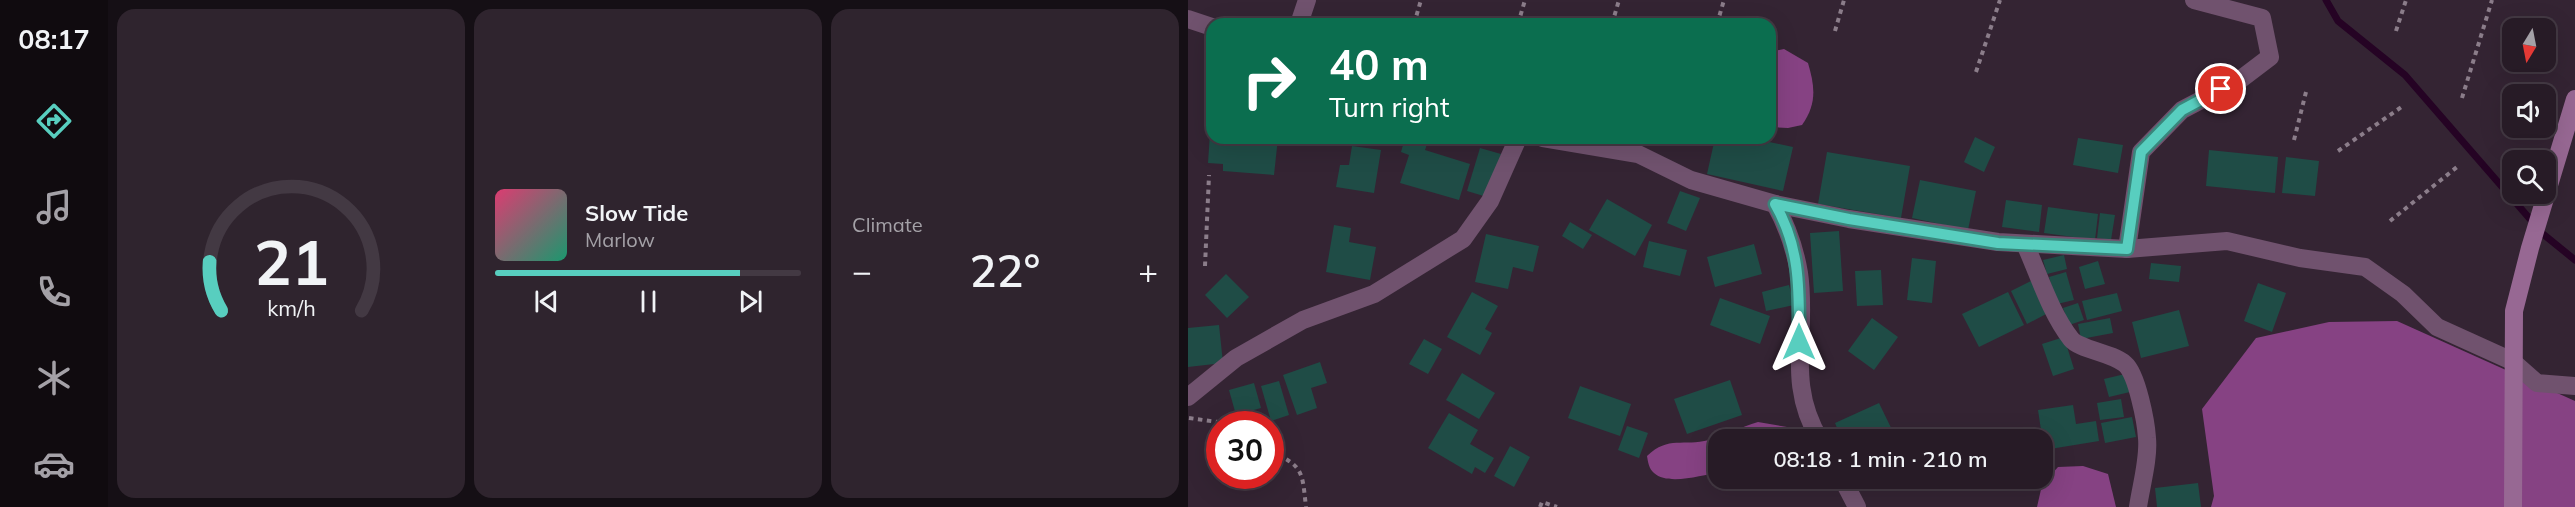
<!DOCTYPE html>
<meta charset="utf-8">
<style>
body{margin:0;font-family:Mulish,sans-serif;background:#2f242e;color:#f1f3f6;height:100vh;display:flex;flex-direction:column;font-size:22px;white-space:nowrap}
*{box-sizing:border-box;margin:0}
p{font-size:20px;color:#a4a1a7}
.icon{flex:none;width:33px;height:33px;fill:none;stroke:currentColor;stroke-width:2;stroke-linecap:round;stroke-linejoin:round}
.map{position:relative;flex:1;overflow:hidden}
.sheet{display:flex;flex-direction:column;gap:9px;padding:9px;background:#150f15;width:1080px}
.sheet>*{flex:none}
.top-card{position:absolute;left:18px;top:18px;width:570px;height:126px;border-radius:18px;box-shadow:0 6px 24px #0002,0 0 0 2px #433943;background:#0b6e4f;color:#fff;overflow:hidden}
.needle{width:39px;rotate:190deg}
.tools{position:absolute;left:1314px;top:18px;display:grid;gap:12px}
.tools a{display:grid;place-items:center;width:54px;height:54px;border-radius:12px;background:#271b26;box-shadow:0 6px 24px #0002,0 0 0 2px #433943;font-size:30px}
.speed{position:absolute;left:18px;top:411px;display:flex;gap:12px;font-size:30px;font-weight:700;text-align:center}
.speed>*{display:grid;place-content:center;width:78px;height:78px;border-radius:50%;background:#271b26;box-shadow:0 6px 24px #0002,0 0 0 2px #433943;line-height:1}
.speed .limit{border:9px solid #d22;background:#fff;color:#111}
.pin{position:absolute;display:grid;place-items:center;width:51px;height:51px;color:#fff;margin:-26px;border:3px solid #fff;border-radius:50%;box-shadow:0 2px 6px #0007}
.me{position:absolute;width:66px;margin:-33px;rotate:0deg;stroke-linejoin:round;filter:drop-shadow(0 0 4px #0008)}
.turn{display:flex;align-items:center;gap:21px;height:126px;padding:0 24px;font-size:27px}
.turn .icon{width:78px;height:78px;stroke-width:2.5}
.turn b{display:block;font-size:42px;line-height:51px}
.big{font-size:45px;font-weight:600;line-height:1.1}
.sheet .tile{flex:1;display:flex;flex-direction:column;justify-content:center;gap:9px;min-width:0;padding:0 21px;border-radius:18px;background:#2f242e}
.sheet .dial{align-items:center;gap:0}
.dial svg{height:156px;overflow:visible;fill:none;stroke:#433943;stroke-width:7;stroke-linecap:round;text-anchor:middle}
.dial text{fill:#f1f3f6;stroke:none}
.song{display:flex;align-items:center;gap:18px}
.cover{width:72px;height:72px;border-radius:9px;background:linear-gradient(135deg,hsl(340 70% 55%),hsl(160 70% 35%))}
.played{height:6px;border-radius:3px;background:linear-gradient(90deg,#58cebf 80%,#433943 80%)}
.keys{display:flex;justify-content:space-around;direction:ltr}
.heat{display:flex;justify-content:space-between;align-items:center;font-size:33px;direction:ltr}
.sheet .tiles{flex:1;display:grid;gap:9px;grid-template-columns:repeat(3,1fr)}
.trip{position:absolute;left:520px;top:429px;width:345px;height:60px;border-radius:18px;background:#271b26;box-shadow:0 6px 24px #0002,0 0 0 2px #433943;font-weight:600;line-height:60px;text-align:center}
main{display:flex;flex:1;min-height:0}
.menu{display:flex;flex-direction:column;width:108px;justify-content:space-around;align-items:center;background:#100b0f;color:#a4a1a7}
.menu .icon{width:42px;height:42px}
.menu .active{color:#58cebf}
.menu b{font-size:27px;color:#f1f3f6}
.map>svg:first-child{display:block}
</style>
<main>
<nav class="menu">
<b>08:17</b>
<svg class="icon active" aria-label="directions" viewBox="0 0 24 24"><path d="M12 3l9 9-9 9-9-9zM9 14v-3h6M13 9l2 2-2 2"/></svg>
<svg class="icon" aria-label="music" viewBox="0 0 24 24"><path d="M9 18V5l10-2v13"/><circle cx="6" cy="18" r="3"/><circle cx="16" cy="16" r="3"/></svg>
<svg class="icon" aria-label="phone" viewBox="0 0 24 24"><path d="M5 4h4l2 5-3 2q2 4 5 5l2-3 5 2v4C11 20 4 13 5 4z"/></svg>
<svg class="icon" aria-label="climate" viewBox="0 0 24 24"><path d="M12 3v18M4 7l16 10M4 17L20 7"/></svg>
<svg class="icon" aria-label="car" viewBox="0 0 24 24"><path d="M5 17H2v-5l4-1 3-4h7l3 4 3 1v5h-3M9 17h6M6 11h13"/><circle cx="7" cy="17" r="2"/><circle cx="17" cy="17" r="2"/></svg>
</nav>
<section class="sheet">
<div class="tiles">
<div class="tile dial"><svg viewBox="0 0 100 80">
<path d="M14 69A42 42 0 1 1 86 69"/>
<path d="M14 69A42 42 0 0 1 8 44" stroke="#58cebf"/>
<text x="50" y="56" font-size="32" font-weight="700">21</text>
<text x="50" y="72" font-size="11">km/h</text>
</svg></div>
<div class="tile">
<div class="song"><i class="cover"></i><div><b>Slow Tide</b><p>Marlow</p></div></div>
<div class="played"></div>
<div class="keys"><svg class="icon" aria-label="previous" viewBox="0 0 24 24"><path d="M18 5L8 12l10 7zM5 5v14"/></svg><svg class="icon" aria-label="pause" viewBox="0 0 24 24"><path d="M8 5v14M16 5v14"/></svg><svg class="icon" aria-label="next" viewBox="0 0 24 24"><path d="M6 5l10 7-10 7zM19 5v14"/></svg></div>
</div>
<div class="tile"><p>Climate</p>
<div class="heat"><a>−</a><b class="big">22°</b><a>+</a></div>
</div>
</div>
</section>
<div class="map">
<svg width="1387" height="507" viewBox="0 0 1387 507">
<rect width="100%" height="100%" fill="#342433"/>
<g fill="#864283">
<path d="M596,49L620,63C627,87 629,104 614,125L600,128L582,127V52Z"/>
<polygon points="1209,321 1387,401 1387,507 1023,507 1026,496 1014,409 1068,338 1141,322"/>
<path d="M570,422L599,427L602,439L531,440V472C515,475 480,486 466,473C461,469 460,462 459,456C481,435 495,447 521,440C537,436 553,427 570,422Z"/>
<polygon points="895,466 920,474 928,507 849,507 854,485 870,467"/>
</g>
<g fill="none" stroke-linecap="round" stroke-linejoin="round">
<polyline stroke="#250324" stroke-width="7" points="1138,0 1150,21 1217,75 1355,234 1387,260"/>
</g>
<g fill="#1f4c46">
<polygon points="22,133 24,138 90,138 86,175 35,171 35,164 20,163"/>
<polygon points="787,137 807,147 796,172 776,162"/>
<polygon points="217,138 241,138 237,150 282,164 271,200 212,183 221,155 213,152"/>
<polygon points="527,138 562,138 605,147 595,191 519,174"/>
<polygon points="890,138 935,145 930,173 885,165"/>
<polygon points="164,146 193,150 186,193 148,187 152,165 161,165"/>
<polygon points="292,148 313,154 299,197 279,191"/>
<polygon points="1021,150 1090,157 1087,193 1018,186"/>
<polygon points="639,152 722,166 713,218 630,204"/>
<polygon points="1098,157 1131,161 1127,196 1094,193"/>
<polygon points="732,180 788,191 780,230 724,218"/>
<polygon points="492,191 512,198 498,231 479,223"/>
<polygon points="419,199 464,225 447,256 401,230"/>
<polygon points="818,200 854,205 851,232 814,227"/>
<polygon points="860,207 910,214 907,240 856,233"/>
<polygon points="912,213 927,215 923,240 909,238"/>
<polygon points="382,222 404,235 395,249 374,236"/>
<polygon points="146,225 163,228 161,242 188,247 182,280 138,272"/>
<polygon points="651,231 655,291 626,293 622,233"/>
<polygon points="298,234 351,246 345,272 325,267 320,289 287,282"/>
<polygon points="461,241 499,250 492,276 455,267"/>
<polygon points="566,244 574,274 527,287 519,257"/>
<polygon points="876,255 879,269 859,274 855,260"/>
<polygon points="724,258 748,261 744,303 719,300"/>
<polygon points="910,261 917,284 897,289 891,267"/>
<polygon points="963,263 993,266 991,282 961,279"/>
<polygon points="693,270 695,305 669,306 667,271"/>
<polygon points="878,272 886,300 869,304 861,277"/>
<polygon points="38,274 61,297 39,318 17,295"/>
<polygon points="843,281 860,313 839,324 823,291"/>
<polygon points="1070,283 1098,293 1084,332 1056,321"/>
<polygon points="601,285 606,305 578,311 574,292"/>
<polygon points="284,292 310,306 297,329 304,333 292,355 259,337"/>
<polygon points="820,292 836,325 791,347 774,314"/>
<polygon points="929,293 934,311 899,320 894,301"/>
<polygon points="532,298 582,316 572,344 522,325"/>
<polygon points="890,303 896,320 881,325 875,308"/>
<polygon points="991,310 1001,346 953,358 944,322"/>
<polygon points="684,318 710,337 686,370 660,351"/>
<polygon points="922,318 925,333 893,339 890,324"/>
<polygon points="31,325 35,363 0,367 0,328"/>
<polygon points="876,337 886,369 865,376 854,344"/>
<polygon points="236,339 254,349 240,374 221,364"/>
<polygon points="132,362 139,383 123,388 129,408 109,415 95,375"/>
<polygon points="274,373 307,393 291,419 258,400"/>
<polygon points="937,374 942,392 921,397 916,379"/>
<polygon points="542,380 554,415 499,434 486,399"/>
<polygon points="91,381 101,415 83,421 73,386"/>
<polygon points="66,383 73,408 48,415 41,390"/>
<polygon points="392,386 443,404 432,436 380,418"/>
<polygon points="933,399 936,417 912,420 909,403"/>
<polygon points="691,403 708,438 654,440 647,423"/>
<polygon points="885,405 888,424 908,421 911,441 856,450 850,410"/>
<polygon points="261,413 290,430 282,444 306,458 297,473 287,467 284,474 240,448"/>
<polygon points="944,417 948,437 917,443 913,423"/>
<polygon points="439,426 460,433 451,458 430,450"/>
<polygon points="322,446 342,457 326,487 306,476"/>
<polygon points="1010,483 1013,507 969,507 967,488"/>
</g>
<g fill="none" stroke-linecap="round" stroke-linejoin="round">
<g stroke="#8b7d8a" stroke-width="4" stroke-dasharray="4.5 4.5" stroke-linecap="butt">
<polyline points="226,24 233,0"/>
<polyline points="330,24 337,0"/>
<polyline points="424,24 431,0"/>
<polyline points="529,24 536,0"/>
<polyline points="647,31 656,0"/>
<polyline points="1208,31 1218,0"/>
<polyline points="788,72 812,0"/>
<polyline points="1274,98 1304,0"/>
<polyline points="1106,140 1118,92"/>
<polyline points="1150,151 1215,106"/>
<polyline points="1202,221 1269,167"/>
<polyline points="17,266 21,175"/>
<polyline points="1,418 44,424"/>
<path d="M82,451C116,466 114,472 118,507"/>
<polyline points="352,507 354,502 369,507"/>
</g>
<g stroke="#70526e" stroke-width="18">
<polyline points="0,19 24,27"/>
<polyline points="111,24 119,0"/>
<polyline points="355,138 450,154 503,180 587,204 661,219 810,242 939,249 1039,241 1112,258 1177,267 1215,294 1249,327 1324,361 1349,383 1387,386"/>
<path d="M587,204C599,226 607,249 611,273C620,333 597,383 632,440"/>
<path d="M837,244C851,275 862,312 883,339C892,350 923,352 937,364C949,374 958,422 959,438C961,459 953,486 950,507"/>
<polyline points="939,249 953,152 994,110 1053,79 1082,57 1074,18 1006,0"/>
<polyline points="0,397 48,358 115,320 186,294 275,239 302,201 330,138"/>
<polyline points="654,478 669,507"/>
</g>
<polyline stroke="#976893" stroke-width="18" points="1325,507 1326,311 1342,248 1387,99"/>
</g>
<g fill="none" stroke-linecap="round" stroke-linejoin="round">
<g stroke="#39867c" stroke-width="15">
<path id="route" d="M611,342C611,291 613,249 587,204L661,219L810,243L939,249L953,152L994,110L1033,89"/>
</g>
<use href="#route" stroke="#58cebf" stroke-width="10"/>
</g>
</svg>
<div class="tools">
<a><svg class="needle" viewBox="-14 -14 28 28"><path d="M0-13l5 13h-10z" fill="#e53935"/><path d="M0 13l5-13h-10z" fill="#a4a1a7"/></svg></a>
<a><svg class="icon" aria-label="sound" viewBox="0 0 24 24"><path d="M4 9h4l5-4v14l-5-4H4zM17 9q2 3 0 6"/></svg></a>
<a><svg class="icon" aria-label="search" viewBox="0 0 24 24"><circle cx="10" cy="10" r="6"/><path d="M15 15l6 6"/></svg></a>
</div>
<div class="speed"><div class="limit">30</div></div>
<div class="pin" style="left:1033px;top:89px;background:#d93025"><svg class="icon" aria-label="arrive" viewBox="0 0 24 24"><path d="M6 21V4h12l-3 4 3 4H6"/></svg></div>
<svg class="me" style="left:611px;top:342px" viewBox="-20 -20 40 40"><path d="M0-17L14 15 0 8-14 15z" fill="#58cebf" stroke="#fff" stroke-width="4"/></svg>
<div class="trip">08:18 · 1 min · 210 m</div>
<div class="top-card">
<div class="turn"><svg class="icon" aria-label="right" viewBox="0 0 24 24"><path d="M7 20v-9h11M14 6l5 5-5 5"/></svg><div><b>40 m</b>Turn right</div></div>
</div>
</div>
</main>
